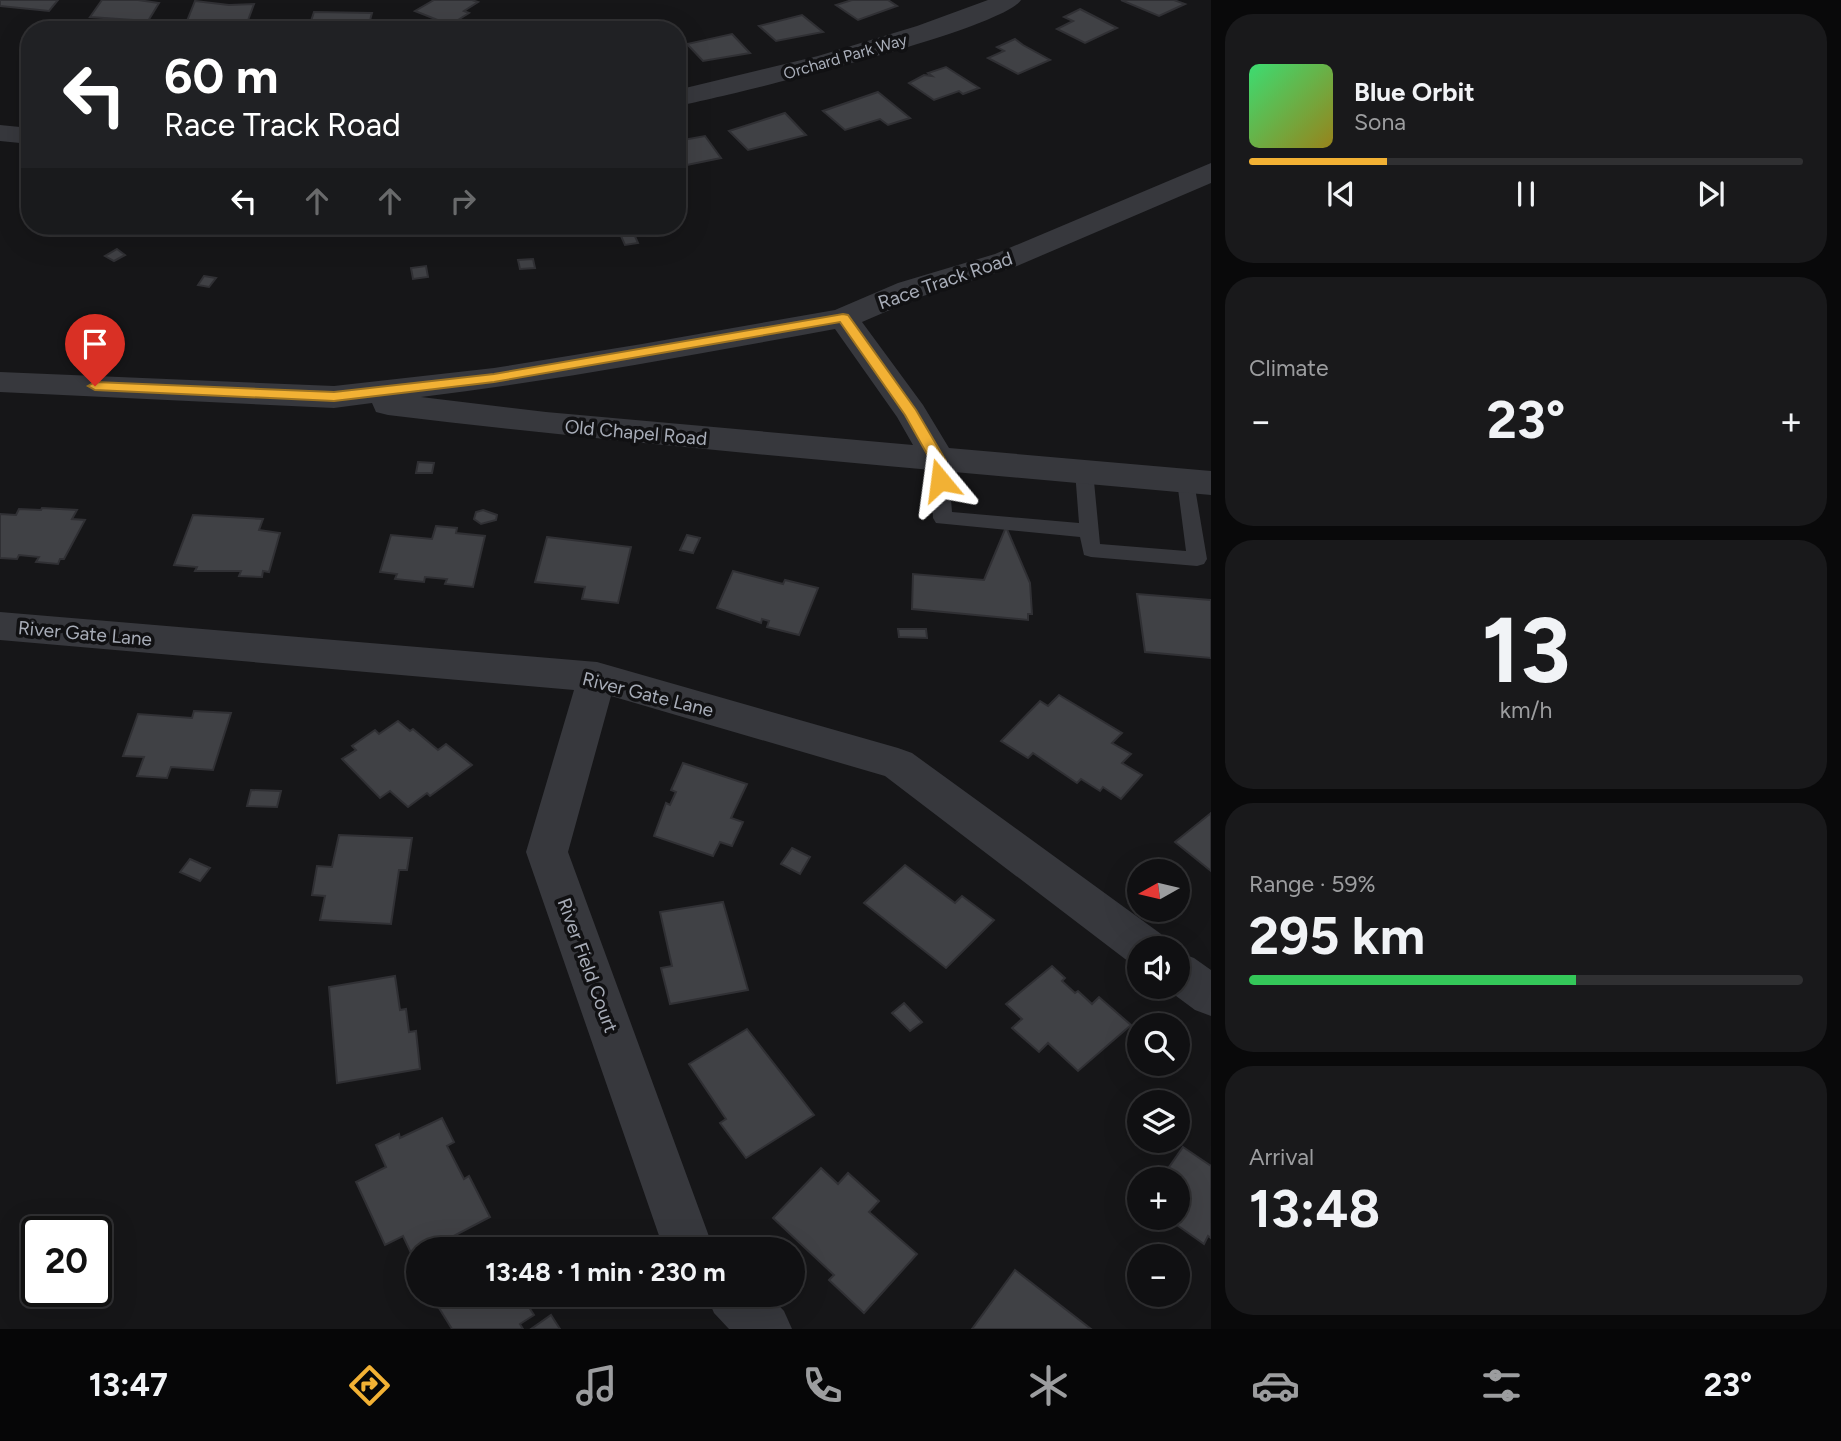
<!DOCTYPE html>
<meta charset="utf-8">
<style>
body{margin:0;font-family:Figtree,sans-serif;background:#19191b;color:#f1f3f6;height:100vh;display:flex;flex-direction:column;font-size:26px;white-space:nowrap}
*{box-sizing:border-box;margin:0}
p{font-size:23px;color:#9c9d9f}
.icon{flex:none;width:38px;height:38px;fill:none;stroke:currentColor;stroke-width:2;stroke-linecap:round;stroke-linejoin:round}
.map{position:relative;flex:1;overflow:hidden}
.panel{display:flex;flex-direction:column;gap:14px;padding:14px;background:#09090a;width:630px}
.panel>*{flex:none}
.guide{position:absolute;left:21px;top:21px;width:665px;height:214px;border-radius:28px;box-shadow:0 7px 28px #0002,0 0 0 2px #303032;background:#202124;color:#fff;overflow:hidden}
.needle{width:46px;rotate:262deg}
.buttons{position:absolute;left:1127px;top:859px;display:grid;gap:14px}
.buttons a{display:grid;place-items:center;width:63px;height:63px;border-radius:50%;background:#101012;box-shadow:0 7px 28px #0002,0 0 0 2px #303032;font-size:35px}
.speed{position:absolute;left:21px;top:1216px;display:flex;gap:14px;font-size:35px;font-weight:700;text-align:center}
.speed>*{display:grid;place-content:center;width:91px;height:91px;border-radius:50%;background:#101012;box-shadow:0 7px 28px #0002,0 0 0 2px #303032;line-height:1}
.speed .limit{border:4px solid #111;border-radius:10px;background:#fff;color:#111}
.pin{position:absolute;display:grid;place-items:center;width:60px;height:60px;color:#fff;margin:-72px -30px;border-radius:50% 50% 50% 0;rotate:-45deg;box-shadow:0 0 7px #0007}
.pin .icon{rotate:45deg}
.me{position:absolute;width:77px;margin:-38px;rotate:344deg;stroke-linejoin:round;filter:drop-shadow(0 0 5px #0008)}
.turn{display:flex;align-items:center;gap:24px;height:147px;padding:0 28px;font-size:32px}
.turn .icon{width:91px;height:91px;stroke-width:2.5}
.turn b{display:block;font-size:49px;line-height:60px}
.lanes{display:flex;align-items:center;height:66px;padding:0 28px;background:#0003;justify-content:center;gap:35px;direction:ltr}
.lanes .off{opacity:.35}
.big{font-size:52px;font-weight:700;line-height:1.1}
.panel .tile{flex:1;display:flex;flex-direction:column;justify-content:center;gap:10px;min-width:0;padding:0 24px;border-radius:28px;background:#19191b}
.panel .dial{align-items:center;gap:0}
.dial b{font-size:91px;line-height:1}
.song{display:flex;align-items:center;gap:21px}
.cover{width:84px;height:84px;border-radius:10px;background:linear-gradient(135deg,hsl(140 70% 55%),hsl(50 70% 35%))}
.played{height:7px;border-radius:4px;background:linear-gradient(90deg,#f2b134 25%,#303032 25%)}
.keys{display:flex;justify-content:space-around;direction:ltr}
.heat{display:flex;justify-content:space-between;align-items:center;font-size:38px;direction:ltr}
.charge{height:10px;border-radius:5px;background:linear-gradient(90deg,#34c759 59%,#303032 0)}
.trip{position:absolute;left:406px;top:1237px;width:399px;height:70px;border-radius:35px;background:#101012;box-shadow:0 7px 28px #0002,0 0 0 2px #303032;font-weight:700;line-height:70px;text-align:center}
.tabs{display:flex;height:112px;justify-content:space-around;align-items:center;background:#060607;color:#9c9d9f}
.tabs .icon{width:49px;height:49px}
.tabs .active{color:#f2b134}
.tabs b{font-size:32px;color:#f1f3f6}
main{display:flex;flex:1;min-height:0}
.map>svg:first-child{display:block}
</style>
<main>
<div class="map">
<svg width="1211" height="1329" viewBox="0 0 1211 1329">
<rect width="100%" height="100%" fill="#161618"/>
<g fill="#404145" stroke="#303034" stroke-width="2">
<polygon points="0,0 58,0 49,11 0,6"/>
<polygon points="102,0 138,0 159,3 148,21 90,17"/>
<polygon points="434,0 472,0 478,2 464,11 469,13 450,25 415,11"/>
<polygon points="852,0 888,0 897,6 858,20 836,5"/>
<polygon points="1121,0 1174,0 1185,4 1159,16"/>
<polygon points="195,1 229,5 254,4 247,23 209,22 208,26 185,26"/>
<polygon points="1080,9 1117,28 1085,43 1057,29 1073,21 1064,17"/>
<polygon points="314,12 372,13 368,28 364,30 308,30"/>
<polygon points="802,15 823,32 776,41 759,26"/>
<polygon points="732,34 750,53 703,61 687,44"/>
<polygon points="1015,39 1023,45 1050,60 1018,74 988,58 1004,51 997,47"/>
<polygon points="946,67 979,88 963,94 959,91 934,100 909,83 924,75 932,76 928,73"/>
<polygon points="878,92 910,118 888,125 880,119 845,130 823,111"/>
<polygon points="785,113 806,135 748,150 729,131"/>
<polygon points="705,136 721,158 677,167 677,141"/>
<polygon points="634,234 638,243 625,245 621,236"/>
<polygon points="117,249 125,255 114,261 105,256"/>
<polygon points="533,259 535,268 520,269 518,260"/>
<polygon points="426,266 428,277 413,279 411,268"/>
<polygon points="204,276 216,278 209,287 198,285"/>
<polygon points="418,462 434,463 432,473 416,473"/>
<polygon points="42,508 77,510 72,519 85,520 64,559 60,559 58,564 36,562 39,557 19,555 17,559 0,558 0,514 16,515 19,509 41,510"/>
<polygon points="483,510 497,515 496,520 481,524 474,519 476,512"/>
<polygon points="193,515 263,519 259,530 280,533 269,572 263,571 262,577 239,576 241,571 195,571 197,567 174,565"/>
<polygon points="436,526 457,528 456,533 485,536 473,587 445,584 447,579 425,577 424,582 395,579 397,574 380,572 391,535 432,539"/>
<polygon points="1006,527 1030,583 1032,614 1028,614 1028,620 912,609 913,574 984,580"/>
<polygon points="687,535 700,538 693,553 680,550"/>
<polygon points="547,537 631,547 618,603 582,599 585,587 535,582"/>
<polygon points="733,571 783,584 785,580 818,588 799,635 767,627 769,621 762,619 761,623 717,608"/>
<polygon points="1137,594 1211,600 1211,658 1145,652"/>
<polygon points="898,629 926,629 927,638 899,637"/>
<polygon points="1059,695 1122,733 1112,743 1131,754 1122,763 1142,775 1121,799 1103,787 1100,791 1081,779 1077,783 1033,753 1028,758 1001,741 1040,701 1048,706"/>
<polygon points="194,711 231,713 213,770 171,767 167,778 137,776 144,757 123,756 138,714 192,718"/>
<polygon points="398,721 410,731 413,729 438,750 446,744 472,765 430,796 427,793 408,807 390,791 380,798 342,759 356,750 352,746 375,730 379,734"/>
<polygon points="683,763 747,784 731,818 743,822 732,846 720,842 713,856 654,836 666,803 670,805 676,792 671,790"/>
<polygon points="251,790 281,791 277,807 247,806"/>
<polygon points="1211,813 1211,871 1175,842"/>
<polygon points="339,835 412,838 407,870 399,870 391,924 320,920 325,896 312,895 317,866 332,867"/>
<polygon points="792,848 810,857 800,874 781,864"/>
<polygon points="190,859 210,868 200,881 180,872"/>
<polygon points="905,865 955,903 962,896 994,920 946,968 864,903"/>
<polygon points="723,902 748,990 670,1004 661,968 672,966 660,912"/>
<polygon points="1052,966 1065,978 1062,981 1075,993 1078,991 1092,1004 1099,997 1131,1025 1078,1071 1048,1043 1039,1052 1012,1028 1022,1019 1006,1004"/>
<polygon points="395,976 400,1010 406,1009 409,1032 416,1031 420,1069 337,1083 329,987"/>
<polygon points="904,1003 922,1022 910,1031 892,1013"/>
<polygon points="747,1029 814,1115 746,1158 720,1123 726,1119 689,1064"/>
<polygon points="442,1118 454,1142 447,1146 464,1179 469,1176 490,1217 427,1250 418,1250 418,1254 413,1257 403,1236 385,1245 356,1182 386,1167 376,1145 399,1134 400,1138"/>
<polygon points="1183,1147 1211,1166 1211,1238 1208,1236 1204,1244 1167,1218 1178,1218 1178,1180 1160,1180"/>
<polygon points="821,1168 838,1184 848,1173 879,1201 869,1212 917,1254 864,1313 829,1280 834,1275 773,1218"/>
<polygon points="1015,1270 1091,1329 972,1329"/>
<polygon points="458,1295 521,1295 534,1315 520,1324 523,1329 452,1329 439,1308"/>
<polygon points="551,1315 560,1329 531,1329"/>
</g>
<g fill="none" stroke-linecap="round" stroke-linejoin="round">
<polygon fill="#37383d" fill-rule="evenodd" points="939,455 946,457 948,461 952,512 1079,523 1075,471 1077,466 1091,466 1093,471 1100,544 1186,551 1177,481 1179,476 1193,476 1207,559 1204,564 1197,566 1091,557 1084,555 1080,537 936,523 933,518 930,461 932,457"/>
<g fill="#37383d" fill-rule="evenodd">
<path d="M988,0H1021C1000,31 727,96 677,106V90L818,56L917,26Z"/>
<polygon points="0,125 30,128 30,144 0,141"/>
<polygon points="0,612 597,662 898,748 912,753 1161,934 1167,948 1139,948 1139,965 1129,962 885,776 611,696 568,852 714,1250 664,1250 526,852 574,690 0,640"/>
<polygon points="1178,952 1194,958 1211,970 1211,1016 1195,1010 1164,987 1178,987"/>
<polygon points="706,1295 769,1295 784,1311 792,1329 729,1329 714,1313"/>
</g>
<path fill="#37383d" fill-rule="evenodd" d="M1211,163V183L1017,266L920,297L862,322L923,405L949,448L1211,471V495C936,470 662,448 388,415L376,412L372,403L334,408L0,392V372L334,386L494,368L642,344L835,310L898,283L995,254ZM835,329L897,417L913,445L546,412L421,397C560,380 697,354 835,329Z"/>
</g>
<polygon fill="#f2b134" stroke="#9d7322" stroke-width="2" points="843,314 848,315 916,410 946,461 945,483 935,483 931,461 905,415 840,322 494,382 334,401 95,390 88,386 95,382 334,392 494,374"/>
<g text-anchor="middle" stroke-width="7" stroke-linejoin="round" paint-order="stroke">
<g font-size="16" fill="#a8adb8" stroke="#111113">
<text transform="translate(845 56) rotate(-16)" y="6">Orchard Park Way</text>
</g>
<g font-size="19" fill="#a8adb8" stroke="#111113">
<text transform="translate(945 280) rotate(-19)" y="7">Race Track Road</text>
<text transform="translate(636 432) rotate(5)" y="7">Old Chapel Road</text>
<text transform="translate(85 633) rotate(5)" y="7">River Gate Lane</text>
<text transform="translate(648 694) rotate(14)" y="7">River Gate Lane</text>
<text transform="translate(588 965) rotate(70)" y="7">River Field Court</text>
</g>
</g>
</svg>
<div class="buttons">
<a><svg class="needle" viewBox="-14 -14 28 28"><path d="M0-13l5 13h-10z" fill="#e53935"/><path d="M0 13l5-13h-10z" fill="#9c9d9f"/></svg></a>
<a><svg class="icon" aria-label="sound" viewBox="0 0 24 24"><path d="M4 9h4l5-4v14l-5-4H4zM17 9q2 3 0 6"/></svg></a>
<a><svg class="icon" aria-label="search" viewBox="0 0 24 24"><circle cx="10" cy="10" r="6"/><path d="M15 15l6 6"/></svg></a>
<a><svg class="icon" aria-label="layers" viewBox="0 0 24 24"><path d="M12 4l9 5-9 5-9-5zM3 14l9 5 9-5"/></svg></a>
<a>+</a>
<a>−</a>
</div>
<div class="speed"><div class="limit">20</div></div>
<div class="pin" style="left:95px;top:386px;background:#d93025"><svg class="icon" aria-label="arrive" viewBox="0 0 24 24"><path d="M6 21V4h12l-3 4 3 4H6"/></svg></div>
<svg class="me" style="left:940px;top:480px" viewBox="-20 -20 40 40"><path d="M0-17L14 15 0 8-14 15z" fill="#f2b134" stroke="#fff" stroke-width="4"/></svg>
<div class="trip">13:48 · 1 min · 230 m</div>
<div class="guide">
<div class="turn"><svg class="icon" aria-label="left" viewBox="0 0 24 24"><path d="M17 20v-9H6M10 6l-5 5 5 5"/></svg><div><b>60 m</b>Race Track Road</div></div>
<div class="lanes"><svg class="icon" aria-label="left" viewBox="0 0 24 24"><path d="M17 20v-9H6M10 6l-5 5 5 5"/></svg><svg class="icon off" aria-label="ahead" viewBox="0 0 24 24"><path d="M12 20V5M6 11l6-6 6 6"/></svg><svg class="icon off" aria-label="ahead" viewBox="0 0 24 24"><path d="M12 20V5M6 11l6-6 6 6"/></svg><svg class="icon off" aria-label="right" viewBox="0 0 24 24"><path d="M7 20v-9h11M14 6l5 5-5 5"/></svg></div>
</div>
</div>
<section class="panel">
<div class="tile">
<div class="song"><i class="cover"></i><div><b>Blue Orbit</b><p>Sona</p></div></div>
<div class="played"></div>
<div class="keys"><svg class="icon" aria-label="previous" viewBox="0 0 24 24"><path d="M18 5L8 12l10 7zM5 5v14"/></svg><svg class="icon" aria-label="pause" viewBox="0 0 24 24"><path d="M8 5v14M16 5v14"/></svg><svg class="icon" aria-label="next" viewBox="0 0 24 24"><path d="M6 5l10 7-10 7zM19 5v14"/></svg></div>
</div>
<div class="tile"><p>Climate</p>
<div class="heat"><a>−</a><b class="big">23°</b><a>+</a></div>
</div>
<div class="tile dial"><b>13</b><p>km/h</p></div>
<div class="tile"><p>Range · 59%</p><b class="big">295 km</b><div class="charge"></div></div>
<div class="tile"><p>Arrival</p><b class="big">13:48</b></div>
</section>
</main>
<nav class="tabs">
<b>13:47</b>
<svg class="icon active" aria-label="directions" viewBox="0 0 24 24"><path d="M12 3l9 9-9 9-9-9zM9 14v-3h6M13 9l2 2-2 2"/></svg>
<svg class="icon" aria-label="music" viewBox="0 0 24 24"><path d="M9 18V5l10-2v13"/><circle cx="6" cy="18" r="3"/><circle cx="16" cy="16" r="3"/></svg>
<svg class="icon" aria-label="phone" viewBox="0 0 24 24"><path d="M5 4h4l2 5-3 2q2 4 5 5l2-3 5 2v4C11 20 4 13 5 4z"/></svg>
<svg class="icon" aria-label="climate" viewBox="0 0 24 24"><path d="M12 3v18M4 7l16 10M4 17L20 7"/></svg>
<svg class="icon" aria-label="car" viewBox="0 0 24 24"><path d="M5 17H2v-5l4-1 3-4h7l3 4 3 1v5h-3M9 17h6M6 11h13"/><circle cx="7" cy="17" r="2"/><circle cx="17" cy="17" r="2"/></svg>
<svg class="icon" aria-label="filters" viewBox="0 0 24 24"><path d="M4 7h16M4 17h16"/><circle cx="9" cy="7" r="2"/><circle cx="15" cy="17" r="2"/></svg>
<b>23°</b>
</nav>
